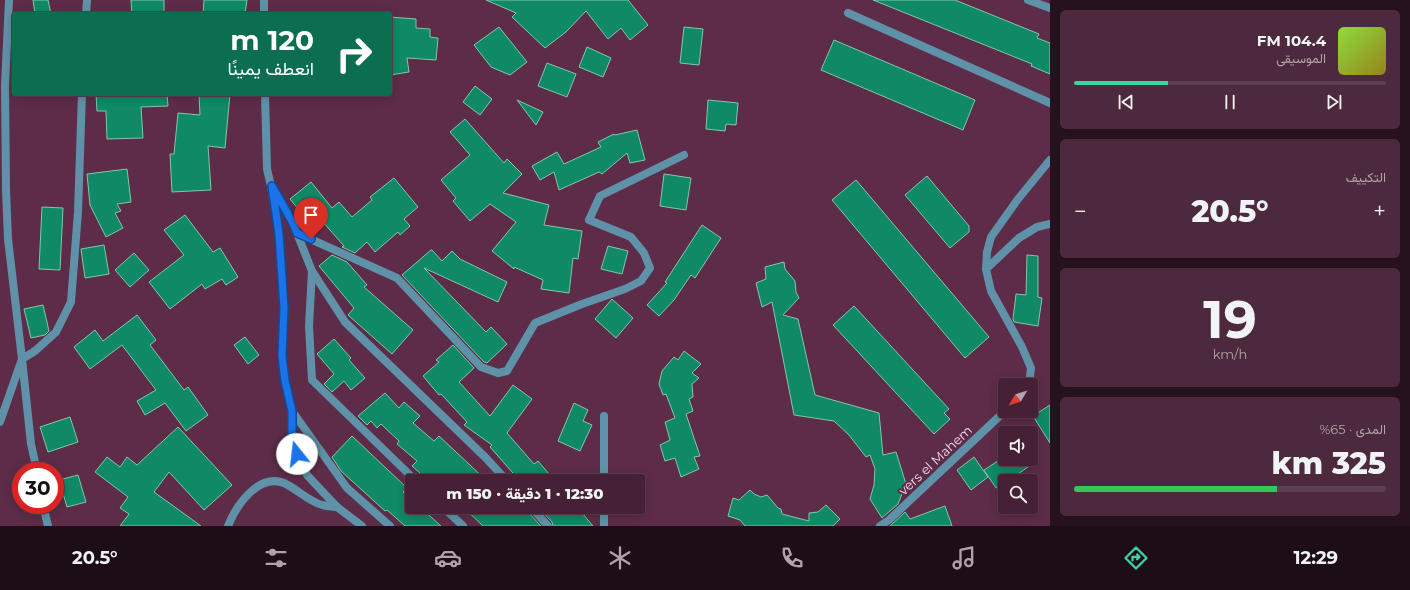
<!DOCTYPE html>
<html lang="ar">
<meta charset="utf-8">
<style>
body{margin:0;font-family:Montserrat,Vazirmatn,sans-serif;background:#4d293e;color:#f1f3f6;direction:rtl;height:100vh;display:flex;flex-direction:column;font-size:15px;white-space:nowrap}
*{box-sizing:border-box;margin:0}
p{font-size:13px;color:#b0a3ad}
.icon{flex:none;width:22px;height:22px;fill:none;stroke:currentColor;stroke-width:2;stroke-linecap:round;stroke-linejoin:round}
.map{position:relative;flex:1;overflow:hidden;direction:ltr}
.details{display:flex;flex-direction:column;gap:10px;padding:10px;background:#26121e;width:360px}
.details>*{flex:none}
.banner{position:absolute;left:12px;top:12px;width:380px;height:84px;border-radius:4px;box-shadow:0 2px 10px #0003,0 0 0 1px #5e3e51;direction:rtl;background:#0b6e4f;color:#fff;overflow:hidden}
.needle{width:26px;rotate:231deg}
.buttons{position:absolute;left:998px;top:378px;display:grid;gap:8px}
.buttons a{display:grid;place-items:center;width:40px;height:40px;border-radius:4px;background:#462136;box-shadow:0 2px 10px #0003,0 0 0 1px #5e3e51;font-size:20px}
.speed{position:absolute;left:12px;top:462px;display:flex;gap:8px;font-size:20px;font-weight:700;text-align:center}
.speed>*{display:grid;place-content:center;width:52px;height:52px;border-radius:50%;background:#462136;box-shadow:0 2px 10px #0003,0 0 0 1px #5e3e51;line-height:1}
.speed .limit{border:6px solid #d22;background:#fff;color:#111}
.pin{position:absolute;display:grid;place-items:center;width:34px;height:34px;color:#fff;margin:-41px -17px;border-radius:50% 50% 50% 0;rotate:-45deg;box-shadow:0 0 4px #0007}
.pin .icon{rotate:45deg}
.me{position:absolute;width:44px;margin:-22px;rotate:344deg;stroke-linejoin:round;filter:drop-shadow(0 0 3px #0008)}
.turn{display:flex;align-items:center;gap:14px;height:84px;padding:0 12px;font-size:18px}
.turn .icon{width:52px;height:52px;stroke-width:2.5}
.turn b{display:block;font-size:28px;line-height:34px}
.big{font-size:30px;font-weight:800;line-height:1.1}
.details .tile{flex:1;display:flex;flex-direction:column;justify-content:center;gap:6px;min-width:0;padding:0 14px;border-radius:6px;background:#4d293e}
.details .dial{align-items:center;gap:0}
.dial b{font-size:52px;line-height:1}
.song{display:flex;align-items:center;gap:12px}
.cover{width:48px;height:48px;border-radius:6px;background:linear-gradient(135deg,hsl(90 70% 55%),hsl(50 70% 35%))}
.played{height:4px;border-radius:2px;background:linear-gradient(90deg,#3dd4a3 30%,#5e3e51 30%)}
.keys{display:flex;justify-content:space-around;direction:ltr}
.heat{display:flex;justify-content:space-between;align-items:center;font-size:22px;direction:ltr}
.charge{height:6px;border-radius:3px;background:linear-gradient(90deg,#34c759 65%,#5e3e51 0)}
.trip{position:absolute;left:405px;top:474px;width:240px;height:40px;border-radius:4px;background:#462136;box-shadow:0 2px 10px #0003,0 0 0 1px #5e3e51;font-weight:800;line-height:40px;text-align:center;direction:rtl}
.tabs{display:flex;height:64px;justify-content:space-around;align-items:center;background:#1c0d16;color:#b0a3ad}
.tabs .icon{width:28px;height:28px}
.tabs .selected{color:#3dd4a3}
.tabs b{font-size:18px;color:#f1f3f6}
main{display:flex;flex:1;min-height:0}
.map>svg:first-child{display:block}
</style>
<main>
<section class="details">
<div class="tile">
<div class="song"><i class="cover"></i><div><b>104.4 FM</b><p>الموسيقى</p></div></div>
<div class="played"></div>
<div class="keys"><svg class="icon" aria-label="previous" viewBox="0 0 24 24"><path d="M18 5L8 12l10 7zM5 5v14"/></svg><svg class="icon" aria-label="pause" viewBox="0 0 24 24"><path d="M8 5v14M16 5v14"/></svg><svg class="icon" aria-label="next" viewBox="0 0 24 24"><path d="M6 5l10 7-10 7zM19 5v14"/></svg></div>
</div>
<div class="tile"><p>التكييف</p>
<div class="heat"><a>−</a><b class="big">20.5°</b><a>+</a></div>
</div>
<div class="tile dial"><b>19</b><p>km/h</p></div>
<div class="tile"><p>المدى · 65%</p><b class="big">325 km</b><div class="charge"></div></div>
</section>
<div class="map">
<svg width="1050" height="526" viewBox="0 0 1050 526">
<rect width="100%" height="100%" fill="#5d2c48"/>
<g fill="#0f8966" stroke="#83c7ab">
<polygon points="33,0 48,0 51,14 35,14"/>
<polygon points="131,0 164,0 164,13 132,14"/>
<polygon points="204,0 247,0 245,14 203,14"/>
<polygon points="486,0 628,0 648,25 630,40 621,28 608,39 586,11 566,32 545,48 512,17 516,13"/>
<polygon points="873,0 955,0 1039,34 1037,38 1050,43 1050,74 1031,66 1032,64"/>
<polygon points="390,17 416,19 416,28 430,29 430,37 438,38 436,60 407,58 409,72 390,75"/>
<polygon points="499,27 527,62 510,75 491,67 474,45"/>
<polygon points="684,27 703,29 699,65 680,63"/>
<polygon points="834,40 975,100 963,130 821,70"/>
<polygon points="587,47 611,58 603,77 579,67"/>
<polygon points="547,63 576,74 567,97 538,86"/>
<polygon points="475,86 492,99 480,115 463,102"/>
<polygon points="96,94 167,94 168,106 141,107 143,138 107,139 106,111 97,111"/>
<polygon points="199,94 230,94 225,148 208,146 211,190 172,192 170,154 174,154 178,113 200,115"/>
<polygon points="517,100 543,112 536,125"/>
<polygon points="708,100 738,103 736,125 726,124 725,131 706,129"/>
<polygon points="465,119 504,163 507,159 522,174 503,193 549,205 544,225 582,231 578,259 573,258 569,293 541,289 543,280 514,267 514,269 492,251 516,222 490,204 470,221 453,201 456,198 441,180 470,155 450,132"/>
<polygon points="637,130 645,160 630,163 627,153 602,174 599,172 559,190 554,172 540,180 532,166 557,152 564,164 601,147 598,142 614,134 615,135"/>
<polygon points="127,169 131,202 117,204 121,211 115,213 123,228 106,237 90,205 87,174"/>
<polygon points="664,174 691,178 686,210 660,206"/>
<polygon points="927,176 969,226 969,232 950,248 905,195"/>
<polygon points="394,178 418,207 404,219 410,226 400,235 398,232 375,252 367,242 355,253 342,247 344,246 315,213 307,220 290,199 311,182 332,208 339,202 352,217 372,200 370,197"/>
<polygon points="856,180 989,337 965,358 832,200"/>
<polygon points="42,207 63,208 60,270 39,269"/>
<polygon points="185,215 213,252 220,248 238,277 226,285 222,279 205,289 202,284 170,309 149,282 184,255 164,230"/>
<polygon points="702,225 721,238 695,278 691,275 674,300 659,316 647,305 667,283 665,282"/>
<polygon points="104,245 109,274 85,278 81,249"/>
<polygon points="608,246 628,251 622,274 601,269"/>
<polygon points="431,250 432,250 442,261 452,251 460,259 507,282 498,302 424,268 486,332 491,327 507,344 487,363 484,362 402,275"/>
<polygon points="134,253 149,270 130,287 115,270"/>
<polygon points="332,255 347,262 367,285 364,287 413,330 392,354 348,315 354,308 319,266"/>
<polygon points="1027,255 1038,256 1038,297 1042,298 1038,326 1014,322 1013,319 1016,294 1026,295"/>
<polygon points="784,262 785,269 795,281 796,292 799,298 783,315 798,319 815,395 879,413 883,455 896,452 906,484 898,504 882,518 870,499 874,485 875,469 870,455 866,457 849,435 834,421 794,415 772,302 762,307 756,283 766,279 765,267"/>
<polygon points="612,299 633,318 616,338 595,319"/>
<polygon points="43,305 49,331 45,335 31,338 24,309"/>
<polygon points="854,306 949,409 944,413 950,419 934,434 833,325"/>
<polygon points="137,315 156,340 150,345 184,390 188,387 208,415 186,431 165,403 145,415 137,401 156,390 122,345 90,369 74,347 95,330 103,341"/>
<polygon points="245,337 259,355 248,364 234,345"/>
<polygon points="334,339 351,358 349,360 365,378 351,390 344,381 332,392 324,384 334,374 317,354"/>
<polygon points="453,345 474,368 459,382 490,416 513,385 532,399 507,433 534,464 538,461 555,481 520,481 490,447 492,445 464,425 467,422 441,394 439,395 423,376 439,362 436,360"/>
<polygon points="684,351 701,364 692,373 699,378 692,384 693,397 689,399 693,411 686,414 700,456 694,457 699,469 681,477 675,458 665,461 660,445 670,440 665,422 675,418 666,394 663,395 659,384 662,371 674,357 678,360"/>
<polygon points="385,393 399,408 404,402 420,416 413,423 434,441 439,436 487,481 429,481 412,466 417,461 397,444 399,441 381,424 377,428 371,421 367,425 358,416"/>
<polygon points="574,403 588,410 583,421 592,425 580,451 558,441"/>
<polygon points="1050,405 1050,443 1033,416"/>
<polygon points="70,417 78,442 48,452 40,427"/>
<polygon points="178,427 232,485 204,510 169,472 154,492 201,526 120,526 129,514 120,508 128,497 95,472 107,457 120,467 127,457 137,465"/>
<polygon points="352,436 407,488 403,492 412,500 412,507 420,507 441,526 405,526 387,510 385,511 341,471 332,457"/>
<polygon points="974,457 988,477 971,490 957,470"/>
<polygon points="1001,459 1023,459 1028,467 1008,481 1005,481 1005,483 996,488 984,470"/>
<polygon points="78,475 86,502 67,507 59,480"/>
<polygon points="750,490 754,494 761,497 767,495 778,508 781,509 782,514 809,521 809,513 818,512 826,505 840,519 833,526 745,526 740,520 728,516 733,498 739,500"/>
<polygon points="945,506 952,526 890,526 905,512 910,519"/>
<polygon points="463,507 526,507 527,511 541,526 483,526"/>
<polygon points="538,507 577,507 593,526 553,526 552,522"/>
</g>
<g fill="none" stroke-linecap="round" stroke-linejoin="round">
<g stroke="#5f92a8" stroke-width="8">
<polyline points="1028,0 1050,8"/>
<polyline points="848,13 1050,103"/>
<polyline points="86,14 87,0"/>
<polyline points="264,14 264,0"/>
<polyline points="265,94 267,169 271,186 279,234 284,308 282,356 285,381 292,411 291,434 297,454 307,475 337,507 362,526"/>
<polyline points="274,190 293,223 312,271 309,326 312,380 416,481"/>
<polyline points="297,233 397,278 481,367 498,373 507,371 535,323 582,304 625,289 641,281 650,268 644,253 631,237 589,220 600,196 684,155"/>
<polyline points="986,269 1019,238 1037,227 1050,224"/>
<polyline points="312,271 345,322 486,458 507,481"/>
<polyline points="1029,385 1031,368 1022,347 991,291 986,269 987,252 991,237 1018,199 1050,160"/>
<polyline points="292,411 347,488 390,526"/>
<polyline points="604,416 604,481"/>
<polyline points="0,422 22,359 8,239 6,189 5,86 9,0"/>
<polyline points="37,471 31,444 22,359 35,351 56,332 71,302 78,212 82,94"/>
<polyline points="43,505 48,526"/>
<polyline points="443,507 463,526"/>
<polyline points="531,507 548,526"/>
<path d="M228,526C236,506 258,473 284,483C297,489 308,501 322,505C327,506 332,507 337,507"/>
<polyline points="604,526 604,507"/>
<polyline points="880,526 889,520 1005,411"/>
</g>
</g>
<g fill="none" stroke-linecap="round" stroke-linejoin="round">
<g stroke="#114b97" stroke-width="10">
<polyline id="route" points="297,454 292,434 292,411 285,381 282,356 284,308 282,278 279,234 272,186 293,223 297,233 311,239"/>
</g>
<use href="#route" stroke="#1a73e8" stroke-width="7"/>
</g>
<g text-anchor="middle" stroke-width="4" stroke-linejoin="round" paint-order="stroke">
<g font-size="13" fill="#f7d7e7" stroke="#5d2c48">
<text transform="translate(935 460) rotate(-43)" y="5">vers el Mahem</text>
</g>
</g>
</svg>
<div class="buttons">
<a><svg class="needle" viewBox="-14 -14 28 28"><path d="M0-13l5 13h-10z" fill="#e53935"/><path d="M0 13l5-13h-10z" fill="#b0a3ad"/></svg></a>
<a><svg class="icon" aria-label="sound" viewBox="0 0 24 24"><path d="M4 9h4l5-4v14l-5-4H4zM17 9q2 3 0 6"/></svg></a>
<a><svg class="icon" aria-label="search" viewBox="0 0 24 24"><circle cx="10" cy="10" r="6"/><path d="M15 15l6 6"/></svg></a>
</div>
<div class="speed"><div class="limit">30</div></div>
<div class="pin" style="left:311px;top:239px;background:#d93025"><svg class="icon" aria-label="arrive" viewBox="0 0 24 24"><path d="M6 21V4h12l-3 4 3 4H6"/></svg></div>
<svg class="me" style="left:297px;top:454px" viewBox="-20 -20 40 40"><circle r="19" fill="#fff"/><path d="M0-13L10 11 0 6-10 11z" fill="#1a73e8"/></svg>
<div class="trip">12:30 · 1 دقيقة · 150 m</div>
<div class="banner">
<div class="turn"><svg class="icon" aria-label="right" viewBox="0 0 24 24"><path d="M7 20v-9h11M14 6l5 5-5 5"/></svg><div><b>120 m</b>انعطف يمينًا</div></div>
</div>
</div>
</main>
<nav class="tabs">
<b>12:29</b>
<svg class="icon selected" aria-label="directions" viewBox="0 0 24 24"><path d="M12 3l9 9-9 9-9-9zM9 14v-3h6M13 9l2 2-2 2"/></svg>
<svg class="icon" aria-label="music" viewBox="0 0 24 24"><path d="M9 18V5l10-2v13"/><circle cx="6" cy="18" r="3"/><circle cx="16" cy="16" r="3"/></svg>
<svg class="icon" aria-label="phone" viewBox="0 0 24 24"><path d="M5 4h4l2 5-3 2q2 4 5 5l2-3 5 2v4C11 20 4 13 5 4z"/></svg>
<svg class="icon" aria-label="climate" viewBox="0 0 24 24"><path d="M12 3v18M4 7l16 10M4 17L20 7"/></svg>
<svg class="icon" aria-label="car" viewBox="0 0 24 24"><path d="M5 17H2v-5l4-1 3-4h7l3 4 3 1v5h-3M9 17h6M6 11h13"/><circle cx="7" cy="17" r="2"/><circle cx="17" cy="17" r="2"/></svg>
<svg class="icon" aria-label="filters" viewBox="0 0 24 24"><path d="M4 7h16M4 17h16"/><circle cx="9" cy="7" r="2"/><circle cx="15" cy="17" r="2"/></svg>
<b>20.5°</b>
</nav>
